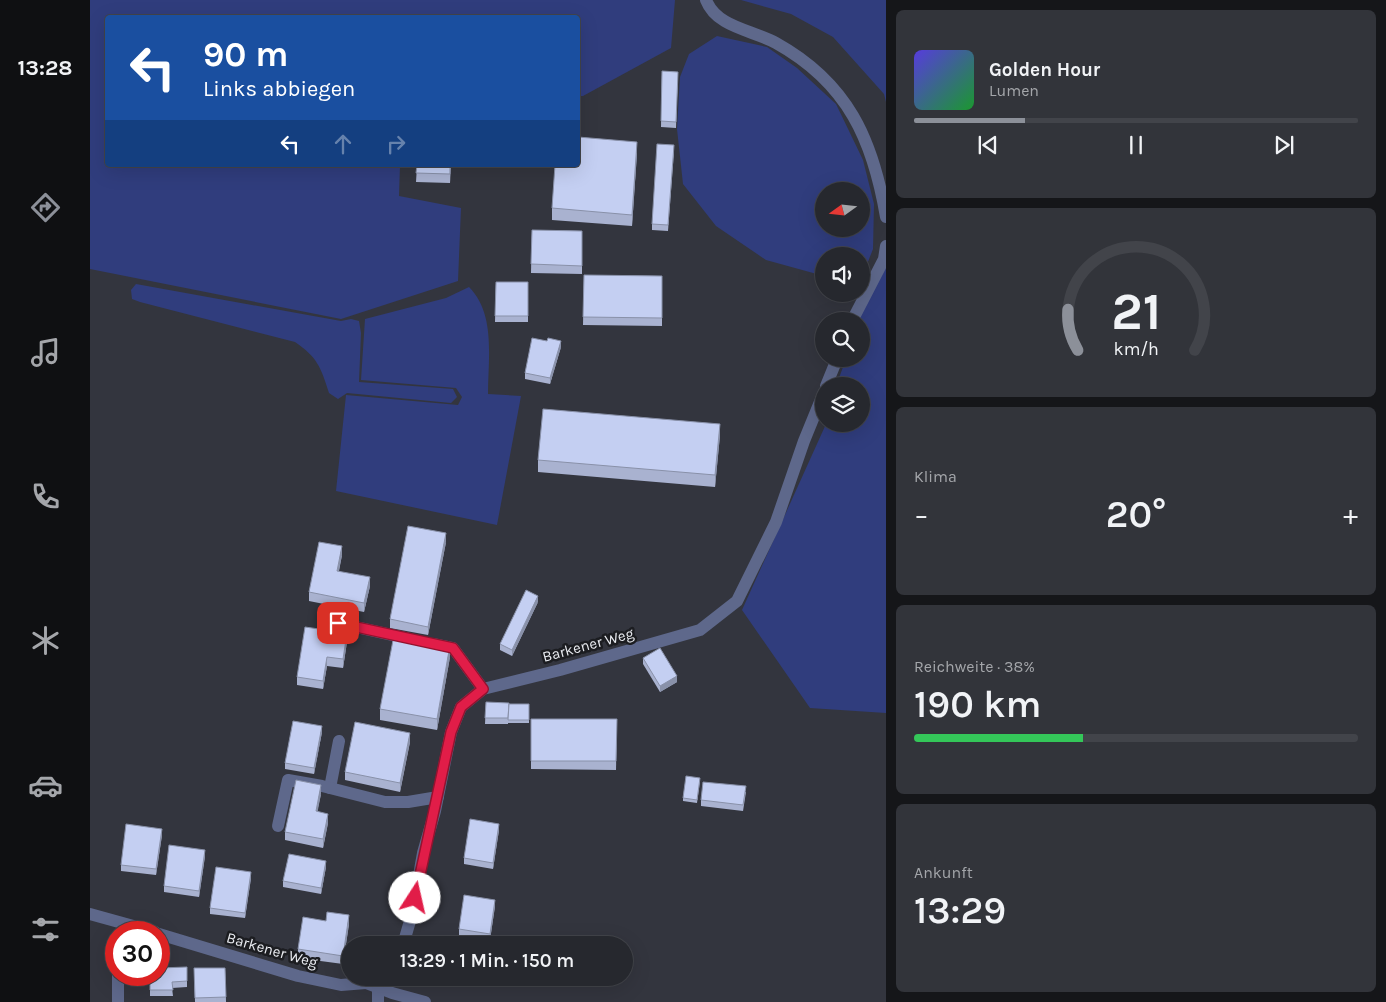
<!DOCTYPE html>
<html lang="de">
<meta charset="utf-8">
<style>
body{margin:0;font-family:Karla,sans-serif;background:#32343a;color:#f1f3f6;height:100vh;display:flex;flex-direction:column;font-size:19px;white-space:nowrap}
*{box-sizing:border-box;margin:0}
p{font-size:16px;color:#a4a6aa}
.icon{flex:none;width:28px;height:28px;fill:none;stroke:currentColor;stroke-width:2;stroke-linecap:round;stroke-linejoin:round}
.map{position:relative;flex:1;overflow:hidden}
.panel{display:flex;flex-direction:column;gap:10px;padding:10px;background:#151619;width:500px}
.panel>*{flex:none}
.top-card{position:absolute;left:15px;top:15px;width:475px;height:152px;border-radius:5px;box-shadow:0 5px 20px #0002,0 0 0 1px #42444a;background:#1a4fa0;color:#fff;overflow:hidden}
.needle{width:32px;rotate:255deg}
.fabs{position:absolute;left:725px;top:182px;display:grid;gap:10px}
.fabs a{display:grid;place-items:center;width:55px;height:55px;border-radius:50%;background:#26282e;box-shadow:0 5px 20px #0002,0 0 0 1px #42444a;font-size:25px}
.speed{position:absolute;left:15px;top:921px;display:flex;gap:10px;font-size:25px;font-weight:700;text-align:center}
.speed>*{display:grid;place-content:center;width:65px;height:65px;border-radius:50%;background:#26282e;box-shadow:0 5px 20px #0002,0 0 0 1px #42444a;line-height:1}
.speed .limit{border:8px solid #d22;background:#fff;color:#111}
.pin{position:absolute;display:grid;place-items:center;width:42px;height:42px;color:#fff;margin:-21px;border-radius:10px;box-shadow:0 2px 8px #0006}
.me{position:absolute;width:55px;margin:-28px;rotate:10deg;stroke-linejoin:round;filter:drop-shadow(0 0 4px #0008)}
.turn{display:flex;align-items:center;gap:18px;height:105px;padding:0 15px;font-size:22px}
.turn .icon{width:65px;height:65px;stroke-width:2.5}
.turn b{display:block;font-size:35px;line-height:42px}
.lanes{display:flex;align-items:center;height:48px;padding:0 15px;background:#0003;justify-content:center;gap:25px;direction:ltr}
.lanes .off{opacity:.35}
.big{font-size:38px;font-weight:600;line-height:1.1}
.panel .widget{flex:1;display:flex;flex-direction:column;justify-content:center;gap:8px;min-width:0;padding:0 18px;border-radius:8px;background:#32343a}
.panel .dial{align-items:center;gap:0}
.dial svg{height:130px;overflow:visible;fill:none;stroke:#42444a;stroke-width:7;stroke-linecap:round;text-anchor:middle}
.dial text{fill:#f1f3f6;stroke:none}
.song{display:flex;align-items:center;gap:15px}
.cover{width:60px;height:60px;border-radius:8px;background:linear-gradient(135deg,hsl(250 70% 55%),hsl(130 70% 35%))}
.played{height:5px;border-radius:2px;background:linear-gradient(90deg,#8c9099 25%,#42444a 25%)}
.keys{display:flex;justify-content:space-around;direction:ltr}
.heat{display:flex;justify-content:space-between;align-items:center;font-size:28px;direction:ltr}
.charge{height:8px;border-radius:4px;background:linear-gradient(90deg,#34c759 38%,#42444a 0)}
.trip{position:absolute;left:251px;top:936px;width:292px;height:50px;border-radius:25px;background:#26282e;box-shadow:0 5px 20px #0002,0 0 0 1px #42444a;font-weight:600;line-height:50px;text-align:center}
main{display:flex;flex:1;min-height:0}
.dock{display:flex;flex-direction:column;width:90px;justify-content:space-around;align-items:center;background:#0f1012;color:#a4a6aa}
.dock .icon{width:35px;height:35px}
.dock .current{color:#8c9099}
.dock b{font-size:22px;color:#f1f3f6}
.map>svg:first-child{display:block}
</style>
<main>
<nav class="dock">
<b>13:28</b>
<svg class="icon current" aria-label="directions" viewBox="0 0 24 24"><path d="M12 3l9 9-9 9-9-9zM9 14v-3h6M13 9l2 2-2 2"/></svg>
<svg class="icon" aria-label="music" viewBox="0 0 24 24"><path d="M9 18V5l10-2v13"/><circle cx="6" cy="18" r="3"/><circle cx="16" cy="16" r="3"/></svg>
<svg class="icon" aria-label="phone" viewBox="0 0 24 24"><path d="M5 4h4l2 5-3 2q2 4 5 5l2-3 5 2v4C11 20 4 13 5 4z"/></svg>
<svg class="icon" aria-label="climate" viewBox="0 0 24 24"><path d="M12 3v18M4 7l16 10M4 17L20 7"/></svg>
<svg class="icon" aria-label="car" viewBox="0 0 24 24"><path d="M5 17H2v-5l4-1 3-4h7l3 4 3 1v5h-3M9 17h6M6 11h13"/><circle cx="7" cy="17" r="2"/><circle cx="17" cy="17" r="2"/></svg>
<svg class="icon" aria-label="filters" viewBox="0 0 24 24"><path d="M4 7h16M4 17h16"/><circle cx="9" cy="7" r="2"/><circle cx="15" cy="17" r="2"/></svg>
</nav>
<div class="map">
<svg width="796" height="1002" viewBox="0 0 796 1002">
<rect width="100%" height="100%" fill="#33353e"/>
<g fill="#303d7d" fill-rule="evenodd">
<polygon points="0,0 585,0 581,48 493,96 488,96 488,18 18,18 18,165 310,165 309,196 371,208 368,281 251,319 0,269"/>
<polygon points="651,0 796,0 796,102 794,94 743,37 701,14"/>
<path d="M627,36L677,47L707,68L746,104L773,160L784,204L783,249L774,272L771,274V256H734V276L676,260L626,226L593,184L587,129L590,77L599,54ZM771,191V229H734V191Z"/>
<polygon points="796,267 796,713 720,708 652,610 736,424 771,424 771,386 746,386 756,359 771,359 771,321 769,321 774,307"/>
<path d="M46,284L251,321L261,319L269,321L271,333L269,382L363,389L367,397L361,403L257,393L248,399L239,393C231,367 227,357 205,342L50,302L42,299L41,290Z"/>
<path d="M379,287C406,314 398,359 398,394L431,396L407,525L246,491L256,395L368,405L372,397L366,388L271,380L275,319L356,298Z"/>
</g>
<g fill="none" stroke-linecap="round" stroke-linejoin="round">
<g stroke="#5e688b" stroke-width="12">
<path d="M616,0C627,28 663,30 686,43C758,83 783,140 796,217"/>
<polyline points="762,321 794,259 796,246"/>
<polyline points="736,386 747,359"/>
<polyline points="248,623 320,639"/>
<polyline points="344,644 363,648 393,689"/>
<polyline points="240,788 249,741"/>
<polyline points="188,826 198,780 232,786 295,802 318,802 348,797"/>
<polyline points="0,914 65,932"/>
<polyline points="69,934 208,976 251,985 276,983 286,978"/>
<polyline points="313,945 322,914 333,853 345,811 361,732 371,707 393,689 470,670 610,630 647,601 686,522 714,441 734,392"/>
<polyline points="276,983 302,993 335,1002"/>
<polyline points="288,988 288,1002"/>
<polyline points="28,1002 28,975"/>
</g>
</g>
<g fill="#a9b2d0">
<polygon points="572,71 588,72 586,128 571,127"/>
<polygon points="584,151 578,231 562,230 562,224"/>
<polygon points="547,153 542,226 462,220 462,208"/>
<polygon points="327,165 361,165 360,183 326,182"/>
<polygon points="442,230 492,231 492,274 441,273"/>
<polygon points="494,275 572,276 572,326 493,325"/>
<polygon points="406,282 438,282 438,322 405,322"/>
<polygon points="471,347 460,384 435,379 435,373"/>
<polygon points="630,435 625,487 448,472 448,460"/>
<polygon points="356,542 338,635 300,628 300,619"/>
<polygon points="252,555 249,571 280,586 274,612 219,601 219,592"/>
<polygon points="448,602 422,656 410,650 410,644"/>
<polygon points="257,642 253,668 237,666 233,689 207,685 207,677"/>
<polygon points="360,657 347,730 290,720 290,709"/>
<polygon points="553,658 587,682 570,692 553,664"/>
<polygon points="396,702 419,707 439,704 439,723 418,723 418,724 395,724"/>
<polygon points="441,719 527,719 526,770 441,769"/>
<polygon points="232,732 224,774 195,769 195,763"/>
<polygon points="320,742 310,792 255,780 255,772"/>
<polygon points="610,781 607,803 593,801 593,798"/>
<polygon points="656,792 653,811 611,806 611,800"/>
<polygon points="231,794 227,812 238,823 233,848 195,840 195,832"/>
<polygon points="409,830 403,869 374,864 374,858"/>
<polygon points="72,835 66,875 31,871 31,865"/>
<polygon points="115,856 109,897 74,892 74,886"/>
<polygon points="236,867 231,894 193,887 193,881"/>
<polygon points="161,878 155,918 120,914 120,908"/>
<polygon points="405,906 400,940 369,935 369,929"/>
<polygon points="259,924 253,964 208,958 208,949"/>
<polygon points="97,967 97,987 82,988 83,996 60,996 60,975"/>
<polygon points="104,968 135,968 136,1002 105,1002"/>
</g>
<g fill="#8991a9">
<polygon points="547,142 547,153 542,226 542,215"/>
<polygon points="471,341 471,347 460,384 460,378"/>
<polygon points="630,424 630,435 625,487 625,475"/>
<polygon points="356,533 356,542 338,635 338,627"/>
<polygon points="252,546 252,555 247,579 247,571"/>
<polygon points="280,577 280,586 274,612 274,603"/>
<polygon points="448,596 448,602 422,656 422,650"/>
<polygon points="257,633 257,642 253,668 253,659"/>
<polygon points="360,645 360,657 347,730 347,719"/>
<polygon points="237,657 237,666 233,689 233,681"/>
<polygon points="587,676 587,682 570,692 570,686"/>
<polygon points="232,726 232,732 224,774 224,768"/>
<polygon points="320,733 320,742 310,792 310,783"/>
<polygon points="231,785 231,794 226,820 226,811"/>
<polygon points="238,814 238,823 233,848 233,839"/>
<polygon points="409,824 409,830 403,869 403,863"/>
<polygon points="72,829 72,835 66,875 66,869"/>
<polygon points="115,850 115,856 109,897 109,891"/>
<polygon points="236,861 236,867 231,894 231,888"/>
<polygon points="161,872 161,878 155,918 155,913"/>
<polygon points="405,900 405,906 400,940 400,934"/>
<polygon points="259,915 259,924 253,964 253,956"/>
</g>
<g fill="#c4cff2" stroke="#8991a9">
<polygon points="572,71 588,72 586,122 571,121"/>
<polygon points="488,137 547,142 542,215 462,208 465,165 488,165"/>
<polygon points="567,144 584,145 578,225 562,224"/>
<polygon points="327,165 360,165 360,174 326,173"/>
<polygon points="442,230 492,231 492,266 441,264"/>
<polygon points="494,275 572,276 572,318 493,317"/>
<polygon points="406,282 438,282 438,316 405,316"/>
<polygon points="442,338 457,341 458,338 471,341 460,378 435,373"/>
<polygon points="453,409 630,424 625,475 448,460"/>
<polygon points="318,526 356,533 338,627 300,619"/>
<polygon points="229,542 252,546 247,571 280,577 274,603 219,592"/>
<polygon points="436,590 448,596 422,650 410,644"/>
<polygon points="215,627 257,633 253,659 237,657 233,681 207,677"/>
<polygon points="304,635 360,645 347,719 290,709"/>
<polygon points="570,648 587,676 570,686 553,658"/>
<polygon points="396,702 419,703 418,718 395,718"/>
<polygon points="419,704 439,704 439,720 418,720"/>
<polygon points="441,719 527,719 526,761 441,761"/>
<polygon points="203,721 232,726 224,768 195,763"/>
<polygon points="265,722 320,733 310,783 255,772"/>
<polygon points="596,776 610,778 607,800 593,798"/>
<polygon points="206,780 231,785 226,811 238,814 233,839 195,832"/>
<polygon points="613,782 656,786 653,805 611,800"/>
<polygon points="380,819 409,824 403,863 374,858"/>
<polygon points="36,824 72,829 66,869 31,865"/>
<polygon points="79,845 115,850 109,891 74,886"/>
<polygon points="199,854 236,861 231,888 193,881"/>
<polygon points="126,867 161,872 155,913 120,908"/>
<polygon points="374,895 405,900 400,934 369,929"/>
<polygon points="237,912 259,915 253,956 208,949 213,917 236,921"/>
<polygon points="351,939 381,943 381,945 350,945"/>
<polygon points="97,967 97,981 82,982 83,990 60,990 60,975 69,975 69,968"/>
<polygon points="104,968 135,968 136,997 105,998"/>
</g>
<g fill="none" stroke-linecap="round" stroke-linejoin="round">
<g stroke="#92132f" stroke-width="12">
<polyline id="route" points="248,623 363,648 393,689 371,707 361,732 325,898"/>
</g>
<use href="#route" stroke="#e11d48" stroke-width="9"/>
</g>
<g text-anchor="middle" stroke-width="5" stroke-linejoin="round" paint-order="stroke">
<g font-size="15" fill="#eaecf1" stroke="#1c1d21">
<text transform="translate(498 645) rotate(-15)" y="5">Barkener Weg</text>
<text transform="translate(182 950) rotate(16)" y="5">Barkener Weg</text>
</g>
</g>
</svg>
<div class="fabs">
<a><svg class="needle" viewBox="-14 -14 28 28"><path d="M0-13l5 13h-10z" fill="#e53935"/><path d="M0 13l5-13h-10z" fill="#a4a6aa"/></svg></a>
<a><svg class="icon" aria-label="sound" viewBox="0 0 24 24"><path d="M4 9h4l5-4v14l-5-4H4zM17 9q2 3 0 6"/></svg></a>
<a><svg class="icon" aria-label="search" viewBox="0 0 24 24"><circle cx="10" cy="10" r="6"/><path d="M15 15l6 6"/></svg></a>
<a><svg class="icon" aria-label="layers" viewBox="0 0 24 24"><path d="M12 4l9 5-9 5-9-5zM3 14l9 5 9-5"/></svg></a>
</div>
<div class="speed"><div class="limit">30</div></div>
<div class="pin" style="left:248px;top:623px;background:#d93025"><svg class="icon" aria-label="arrive" viewBox="0 0 24 24"><path d="M6 21V4h12l-3 4 3 4H6"/></svg></div>
<svg class="me" style="left:325px;top:898px" viewBox="-20 -20 40 40"><circle r="19" fill="#fff"/><path d="M0-13L10 11 0 6-10 11z" fill="#e11d48"/></svg>
<div class="trip">13:29 · 1 Min. · 150 m</div>
<div class="top-card">
<div class="turn"><svg class="icon" aria-label="left" viewBox="0 0 24 24"><path d="M17 20v-9H6M10 6l-5 5 5 5"/></svg><div><b>90 m</b>Links abbiegen</div></div>
<div class="lanes"><svg class="icon" aria-label="left" viewBox="0 0 24 24"><path d="M17 20v-9H6M10 6l-5 5 5 5"/></svg><svg class="icon off" aria-label="ahead" viewBox="0 0 24 24"><path d="M12 20V5M6 11l6-6 6 6"/></svg><svg class="icon off" aria-label="right" viewBox="0 0 24 24"><path d="M7 20v-9h11M14 6l5 5-5 5"/></svg></div>
</div>
</div>
<section class="panel">
<div class="widget">
<div class="song"><i class="cover"></i><div><b>Golden Hour</b><p>Lumen</p></div></div>
<div class="played"></div>
<div class="keys"><svg class="icon" aria-label="previous" viewBox="0 0 24 24"><path d="M18 5L8 12l10 7zM5 5v14"/></svg><svg class="icon" aria-label="pause" viewBox="0 0 24 24"><path d="M8 5v14M16 5v14"/></svg><svg class="icon" aria-label="next" viewBox="0 0 24 24"><path d="M6 5l10 7-10 7zM19 5v14"/></svg></div>
</div>
<div class="widget dial"><svg viewBox="0 0 100 80">
<path d="M14 69A42 42 0 1 1 86 69"/>
<path d="M14 69A42 42 0 0 1 8 44" stroke="#8c9099"/>
<text x="50" y="56" font-size="32" font-weight="700">21</text>
<text x="50" y="72" font-size="11">km/h</text>
</svg></div>
<div class="widget"><p>Klima</p>
<div class="heat"><a>−</a><b class="big">20°</b><a>+</a></div>
</div>
<div class="widget"><p>Reichweite · 38%</p><b class="big">190 km</b><div class="charge"></div></div>
<div class="widget"><p>Ankunft</p><b class="big">13:29</b></div>
</section>
</main>
